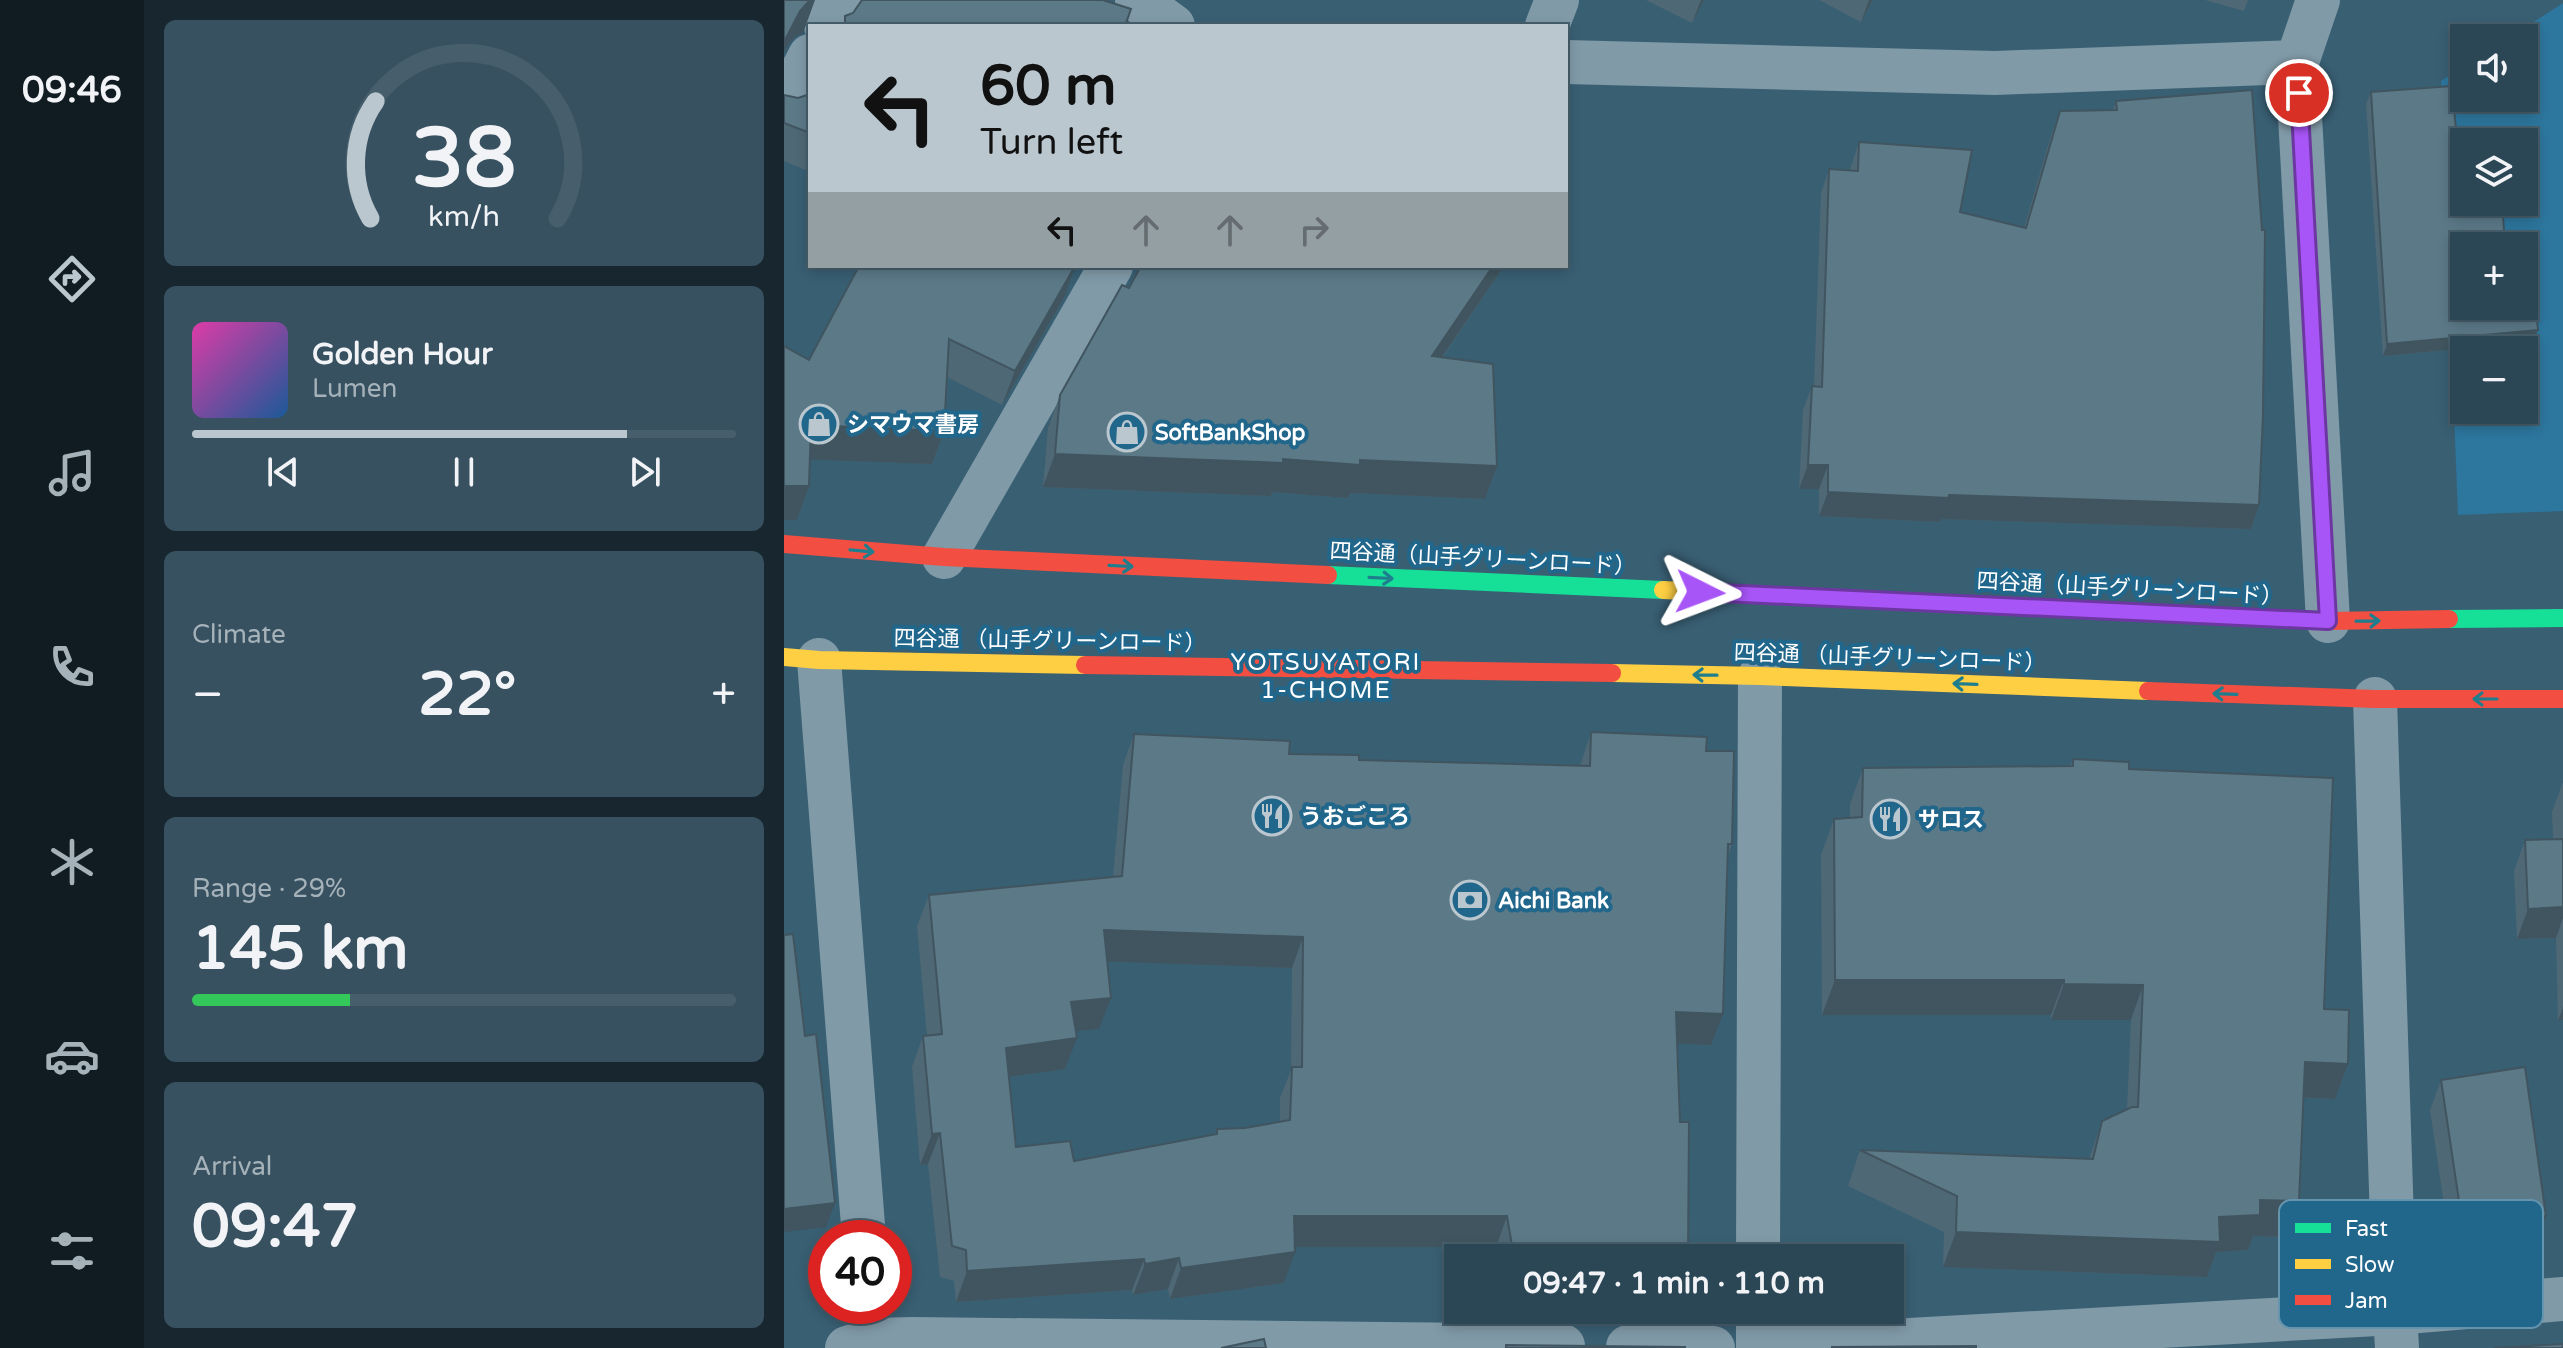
<!DOCTYPE html>
<meta charset="utf-8">
<style>
body{margin:0;font-family:"Varela Round","Noto Sans JP",sans-serif;background:#375160;color:#f1f3f6;height:100vh;display:flex;flex-direction:column;font-size:30px;white-space:nowrap}
*{box-sizing:border-box;margin:0}
p{font-size:26px;color:#a6b2b9}
.icon{flex:none;width:44px;height:44px;fill:none;stroke:currentColor;stroke-width:2;stroke-linecap:round;stroke-linejoin:round}
.map{position:relative;flex:1;overflow:hidden}
.sheet{display:flex;flex-direction:column;gap:20px;padding:20px;background:#18272f;width:640px}
.sheet>*{flex:none}
.guide{position:absolute;left:24px;top:24px;width:760px;height:244px;border-radius:0px;box-shadow:0 4px 12px #0003,0 0 0 2px #475f6c;background:#bac7ce;color:#111;overflow:hidden}
.controls{position:absolute;left:1666px;top:24px;display:grid;gap:16px}
.controls a{display:grid;place-items:center;width:88px;height:88px;border-radius:0px;background:#2b4756;box-shadow:0 4px 12px #0003,0 0 0 2px #475f6c;font-size:40px}
.speed{position:absolute;left:24px;top:1220px;display:flex;gap:16px;font-size:40px;font-weight:700;text-align:center}
.speed>*{display:grid;place-content:center;width:104px;height:104px;border-radius:50%;background:#2b4756;box-shadow:0 4px 12px #0003,0 0 0 2px #475f6c;line-height:1}
.speed .limit{border:12px solid #d22;background:#fff;color:#111}
.pin{position:absolute;display:grid;place-items:center;width:68px;height:68px;color:#fff;margin:-34px;border:4px solid #fff;border-radius:50%;box-shadow:0 2px 8px #0007}
.me{position:absolute;width:88px;margin:-44px;rotate:93deg;stroke-linejoin:round;filter:drop-shadow(0 0 6px #0008)}
.turn{display:flex;align-items:center;gap:28px;height:168px;padding:0 40px;font-size:36px}
.turn .icon{width:104px;height:104px;stroke-width:2.5}
.turn b{display:block;font-size:56px;line-height:68px}
.lanes{display:flex;align-items:center;height:76px;padding:0 40px;background:#0003;justify-content:center;gap:40px;direction:ltr}
.lanes .off{opacity:.35}
.big{font-size:60px;font-weight:800;line-height:1.1}
.sheet .card{flex:1;display:flex;flex-direction:column;justify-content:center;gap:12px;min-width:0;padding:0 28px;border-radius:12px;background:#375160}
.sheet .dial{align-items:center;gap:0}
.dial svg{height:208px;overflow:visible;fill:none;stroke:#475f6c;stroke-width:7;stroke-linecap:round;text-anchor:middle}
.dial text{fill:#f1f3f6;stroke:none}
.song{display:flex;align-items:center;gap:24px}
.cover{width:96px;height:96px;border-radius:12px;background:linear-gradient(135deg,hsl(320 70% 55%),hsl(210 70% 35%))}
.played{height:8px;border-radius:4px;background:linear-gradient(90deg,#bac7ce 80%,#475f6c 80%)}
.keys{display:flex;justify-content:space-around;direction:ltr}
.heat{display:flex;justify-content:space-between;align-items:center;font-size:44px;direction:ltr}
.charge{height:12px;border-radius:6px;background:linear-gradient(90deg,#34c759 29%,#475f6c 0)}
.trip{position:absolute;left:660px;top:1244px;width:460px;height:80px;border-radius:0px;background:#2b4756;box-shadow:0 4px 12px #0003,0 0 0 2px #475f6c;font-weight:800;line-height:80px;text-align:center}
main{display:flex;flex:1;min-height:0}
.menu{display:flex;flex-direction:column;width:144px;justify-content:space-around;align-items:center;background:#111c22;color:#a6b2b9}
.menu .icon{width:56px;height:56px}
.menu .current{color:#bac7ce}
.menu b{font-size:36px;color:#f1f3f6}
.map>svg:first-child{display:block}
</style>
<main>
<nav class="menu">
<b>09:46</b>
<svg class="icon current" aria-label="directions" viewBox="0 0 24 24"><path d="M12 3l9 9-9 9-9-9zM9 14v-3h6M13 9l2 2-2 2"/></svg>
<svg class="icon" aria-label="music" viewBox="0 0 24 24"><path d="M9 18V5l10-2v13"/><circle cx="6" cy="18" r="3"/><circle cx="16" cy="16" r="3"/></svg>
<svg class="icon" aria-label="phone" viewBox="0 0 24 24"><path d="M5 4h4l2 5-3 2q2 4 5 5l2-3 5 2v4C11 20 4 13 5 4z"/></svg>
<svg class="icon" aria-label="climate" viewBox="0 0 24 24"><path d="M12 3v18M4 7l16 10M4 17L20 7"/></svg>
<svg class="icon" aria-label="car" viewBox="0 0 24 24"><path d="M5 17H2v-5l4-1 3-4h7l3 4 3 1v5h-3M9 17h6M6 11h13"/><circle cx="7" cy="17" r="2"/><circle cx="17" cy="17" r="2"/></svg>
<svg class="icon" aria-label="filters" viewBox="0 0 24 24"><path d="M4 7h16M4 17h16"/><circle cx="9" cy="7" r="2"/><circle cx="15" cy="17" r="2"/></svg>
</nav>
<section class="sheet">
<div class="card dial"><svg viewBox="0 0 100 80">
<path d="M14 69A42 42 0 1 1 86 69"/>
<path d="M14 69A42 42 0 0 1 16 24" stroke="#bac7ce"/>
<text x="50" y="56" font-size="32" font-weight="700">38</text>
<text x="50" y="72" font-size="11">km/h</text>
</svg></div>
<div class="card">
<div class="song"><i class="cover"></i><div><b>Golden Hour</b><p>Lumen</p></div></div>
<div class="played"></div>
<div class="keys"><svg class="icon" aria-label="previous" viewBox="0 0 24 24"><path d="M18 5L8 12l10 7zM5 5v14"/></svg><svg class="icon" aria-label="pause" viewBox="0 0 24 24"><path d="M8 5v14M16 5v14"/></svg><svg class="icon" aria-label="next" viewBox="0 0 24 24"><path d="M6 5l10 7-10 7zM19 5v14"/></svg></div>
</div>
<div class="card"><p>Climate</p>
<div class="heat"><a>−</a><b class="big">22°</b><a>+</a></div>
</div>
<div class="card"><p>Range · 29%</p><b class="big">145 km</b><div class="charge"></div></div>
<div class="card"><p>Arrival</p><b class="big">09:47</b></div>
</section>
<div class="map">
<svg width="1779" height="1348" viewBox="0 0 1779 1348">
<rect width="100%" height="100%" fill="#395f73"/>
<path fill="#2d769d" fill-rule="evenodd" d="M1779,3V511L1674,515L1657,81L1680,66V98H1740V38H1725ZM1680,142H1740V202H1680ZM1680,246H1740V306H1680ZM1680,350H1740V410H1680Z"/>
<g fill="none" stroke-linecap="round" stroke-linejoin="round">
<g stroke="#809aa7" stroke-width="44">
<polyline points="353,0 389,26"/>
<polyline points="1534,0 1513,62 1544,621"/>
<polyline points="42,26 55,0"/>
<polyline points="763,26 773,0"/>
<polyline points="782,62 1211,73 1513,62"/>
<polyline points="0,107 26,56"/>
<polyline points="160,557 327,266"/>
<polyline points="35,660 80,1238"/>
<polyline points="1591,699 1611,1313 1779,1299"/>
<polyline points="974,1258 976,676"/>
<polyline points="844,1347 929,1348"/>
<polyline points="63,1348 88,1340 129,1339 779,1346"/>
<polyline points="974,1348 974,1310"/>
<polyline points="982,1348 1611,1313 1613,1348"/>
</g>
<g stroke="#16e098" stroke-width="18">
<polyline points="544,575 879,590"/>
<polyline points="1665,619 1779,618"/>
</g>
<g stroke="#ffcf43" stroke-width="18">
<polyline points="879,590 1351,612"/>
<polyline points="0,657 35,660 301,665"/>
<polyline points="828,673 976,676 1364,691"/>
</g>
<g stroke="#f24e42" stroke-width="18">
<polyline points="0,544 160,557 544,575"/>
<polyline points="1351,612 1544,621 1665,619"/>
<polyline points="301,665 828,673"/>
<polyline points="1364,691 1591,699 1779,699"/>
</g>
</g>
<g fill="#4f6875" fill-rule="evenodd">
<polygon points="862,0 920,0 908,23"/>
<polygon points="1035,0 1089,0 1077,22"/>
<polygon points="1421,0 1464,0 1460,11"/>
<polygon points="1587,92 1680,246 1754,330 1749,342 1599,356 1582,104"/>
<polygon points="26,94 26,172 0,161 0,95 14,98"/>
<polygon points="1332,101 1475,505 1467,529 1157,519 1156,522 1035,516 1035,489 1015,489 1019,410 1028,386 1030,386 1037,193 1045,169 1066,170 1067,166 1075,142 1176,212 1240,228 1267,135 1276,111 1329,110"/>
<polygon points="357,266 720,266 658,358 713,466 701,499 566,493 564,498 488,492 487,496 259,487 264,428 276,395 345,288"/>
<polygon points="281,296 218,405 163,377 160,431 148,464 26,459 25,486 13,520 25,360"/>
<path d="M807,732L922,751L948,844L944,856L927,1045L893,1043L896,1122L904,1258H714L712,1247H511L500,1283L386,1299L384,1289L349,1295L348,1290L172,1302L170,1281L156,1277L144,1164L136,1165L128,1067L139,1036H143L133,926L145,895L329,877L339,765L350,734L505,754L575,760L796,766ZM323,961L508,968L507,1070L496,1098V1122L461,1128L433,1129L431,1134L290,1161L232,1147L225,1077L281,1069L292,1031L315,1029Z"/>
<polygon points="1289,759 1345,769 1540,1009 1564,1064 1551,1099 1519,1098 1515,1201 1502,1237 1469,1236 1464,1250 1432,1252 1423,1277 1159,1267 1160,1232 1064,1186 1076,1150 1305,1159 1318,1121 1343,1110 1347,1020 1267,1020 1267,1015 1038,1015 1037,855 1050,819 1066,818 1066,804 1079,768 1286,766"/>
<polygon points="1779,782 1779,1020 1774,1021 1772,938 1733,939 1730,871 1741,840 1769,839 1768,812"/>
<polygon points="1657,1080 1762,1216 1751,1246 1668,1258 1646,1110"/>
<polygon points="723,1310 897,1310 892,1323 725,1321"/>
</g>
<g fill="#40555f">
<polygon points="25,0 31,0 19,33 12,36 4,45 0,52 0,42 16,11"/>
<polygon points="917,0 920,0 908,23"/>
<polygon points="1085,0 1089,0 1077,22"/>
<polygon points="291,266 281,296 218,405 231,371"/>
<polygon points="709,266 720,266 636,389 648,356"/>
<polygon points="1754,330 1749,342 1599,356 1603,344"/>
<polygon points="27,425 160,431 148,464 15,459"/>
<polygon points="271,454 576,460 713,466 701,499 566,493 564,498 488,492 487,496 259,487"/>
<polygon points="1024,465 1044,465 1035,489 1015,489"/>
<polygon points="0,486 25,486 13,520 0,520"/>
<polygon points="1044,492 1475,505 1467,529 1157,519 1156,522 1035,516"/>
<polygon points="1779,907 1779,918 1772,938 1733,939 1744,909"/>
<polygon points="320,930 519,937 508,968 309,961"/>
<polygon points="1051,980 1280,980 1267,1015 1038,1015"/>
<polygon points="1280,984 1359,985 1347,1020 1267,1020"/>
<polygon points="327,998 315,1029 276,1033 287,1002"/>
<polygon points="1779,1007 1779,1020 1774,1021"/>
<polygon points="892,1012 939,1014 927,1045 881,1043"/>
<polygon points="293,1038 281,1069 210,1079 222,1048"/>
<polygon points="1521,1062 1564,1064 1551,1099 1508,1097"/>
<polygon points="156,1133 144,1164 136,1165 148,1134"/>
<polygon points="1476,1200 1515,1201 1502,1237 1469,1236 1464,1250 1432,1252 1423,1277 1159,1267 1172,1232 1435,1217"/>
<polygon points="51,1203 42,1227 0,1232 0,1209"/>
<polygon points="510,1216 723,1216 712,1247 499,1247"/>
<polygon points="1762,1216 1751,1246 1668,1258 1679,1228"/>
<polygon points="511,1252 500,1283 386,1299 397,1268"/>
<polygon points="395,1258 384,1289 349,1295 361,1264"/>
<polygon points="360,1259 348,1290 172,1302 183,1271"/>
<polygon points="729,1310 897,1310 892,1323 725,1321"/>
</g>
<g fill="#5c7988" stroke="#40555f" stroke-width="2" fill-rule="evenodd">
<polygon points="0,0 29,0 24,2 16,11 0,42"/>
<polygon points="78,0 319,0 347,9 341,26 61,26 61,16 69,13"/>
<polygon points="1668,86 1674,151 1680,151 1680,202 1718,202 1721,246 1680,246 1680,306 1740,306 1740,275 1748,274 1754,330 1603,344 1587,92"/>
<polygon points="1468,90 1478,230 1481,230 1479,416 1475,505 1165,495 1164,498 1044,492 1044,465 1024,465 1028,386 1038,387 1045,169 1074,171 1075,142 1188,150 1176,212 1242,228 1276,111 1333,110 1332,101"/>
<polygon points="26,94 26,133 0,123 0,95 14,98"/>
<polygon points="75,266 291,266 231,371 165,339 160,431 27,425 25,486 0,486 0,346 25,360"/>
<polygon points="357,266 709,266 648,356 709,364 713,466 576,460 576,465 499,459 499,463 271,454 276,395 338,285 345,288"/>
<path d="M807,732L923,737L922,751H950L948,844H944L939,1014L892,1012L896,1122H905L904,1258H730L723,1216H510L511,1252L397,1268L395,1258L361,1264L360,1259L183,1271L182,1250L168,1246L156,1133L148,1134L139,1036L158,1034L145,895L338,876L350,734L506,741L505,754L575,755V760L806,766ZM320,930L519,937L518,1067H508L506,1120L461,1128L433,1129V1134L290,1161L286,1141L232,1147L222,1048L293,1038L287,1002L327,998Z"/>
<polygon points="1289,759 1345,762 1345,769 1549,778 1540,1009 1565,1010 1564,1064 1521,1062 1515,1201 1476,1200 1476,1215 1435,1217 1436,1242 1172,1232 1173,1196 1076,1150 1309,1159 1318,1121 1348,1107 1354,1107 1359,985 1280,984 1280,980 1051,980 1050,819 1078,817 1079,768 1289,766"/>
<polygon points="1779,839 1779,907 1744,909 1741,840"/>
<polygon points="9,934 21,1036 32,1034 51,1203 0,1209 0,935"/>
<polygon points="1741,1067 1762,1216 1679,1228 1657,1080"/>
<polygon points="480,1339 482,1348 437,1348"/>
<polygon points="1779,1344 1779,1348 1710,1348"/>
<polygon points="722,1345 901,1347 901,1348 722,1348"/>
<polygon points="1192,1346 1192,1348 1048,1348 1048,1347"/>
</g>
<defs><path id="oneway-shaft" d="M-6 0H5M1.5-3L5.5 0L1.5 3" fill="none" stroke-width="1.6" stroke-linecap="round" stroke-linejoin="round" transform="scale(2)"/></defs>
<g stroke="#1f7e8e">
<use href="#oneway-shaft" transform="translate(78 551) rotate(5)"/>
<use href="#oneway-shaft" transform="translate(337 566) rotate(3)"/>
<use href="#oneway-shaft" transform="translate(597 578) rotate(3)"/>
<use href="#oneway-shaft" transform="translate(1584 621) rotate(-1)"/>
<use href="#oneway-shaft" transform="translate(921 675) rotate(-179)"/>
<use href="#oneway-shaft" transform="translate(1181 684) rotate(-178)"/>
<use href="#oneway-shaft" transform="translate(1441 694) rotate(-178)"/>
<use href="#oneway-shaft" transform="translate(1701 699) rotate(180)"/>
</g>
<g fill="none" stroke-linecap="round" stroke-linejoin="round">
<g stroke="#6d37a1" stroke-width="20">
<polyline id="route" points="916,592 1544,621 1515,93"/>
</g>
<use href="#route" stroke="#a855f7" stroke-width="14"/>
</g>
<defs>
<g id="shop-ring" transform="scale(2)"><circle r="9.5" fill="#21668b" stroke="#bac7ce" stroke-width="1.5"/><path d="M-5-2.5h2.3a2.7 3.5 0 0 1 5.4 0H5L5.5 6h-11ZM-1.5-2.5h3a1.5 2.3 0 0 0-3 0Z" fill="#bac7ce"/></g>
<g id="restaurant-ring" transform="scale(2)"><circle r="9.5" fill="#21668b" stroke="#bac7ce" stroke-width="1.5"/><path d="M-5-6h1v4h1v-4h1v4h1v-4h1v5L-1.5 .5V6h-2V.5L-5-1ZM5-6V6H3V1.5H1.5Q1.5-4 5-6Z" fill="#bac7ce"/></g>
<g id="bank-ring" transform="scale(2)"><circle r="9.5" fill="#21668b" stroke="#bac7ce" stroke-width="1.5"/><path d="M-6-4H6V4H-6ZM0-2.3a2.3 2.3 0 1 0 0 4.6a2.3 2.3 0 1 0 0-4.6Z" fill="#bac7ce"/></g>
</defs>
<g fill-rule="evenodd">
<use href="#shop-ring" x="35" y="424"/>
<use href="#shop-ring" x="343" y="432"/>
<use href="#restaurant-ring" x="488" y="816"/>
<use href="#restaurant-ring" x="1106" y="819"/>
<use href="#bank-ring" x="686" y="900"/>
</g>
<g text-anchor="middle" stroke-width="8" stroke-linejoin="round" paint-order="stroke">
<g font-size="22" font-weight="bold" fill="#fff" stroke="#21668b" text-anchor="start">
<text x="63" y="432">シマウマ書房</text>
<text x="371" y="440">SoftBankShop</text>
<text x="516" y="824">うおごころ</text>
<text x="1134" y="827">サロス</text>
<text x="714" y="908">Aichi Bank</text>
</g>
<g font-size="22" fill="#fff" stroke="#21668b">
<text transform="translate(699 558) rotate(3)" y="8">四谷通（山手グリーンロード）</text>
<text transform="translate(1346 588) rotate(3)" y="8">四谷通（山手グリーンロード）</text>
<text transform="translate(266 640) rotate(1)" y="8">四谷通 （山手グリーンロード）</text>
<text transform="translate(1106 657) rotate(2)" y="8">四谷通 （山手グリーンロード）</text>
</g>
<g font-size="24" letter-spacing="2" fill="#fff" stroke="#21668b">
<text x="542" y="670">YOTSUYATORI<tspan x="542" dy="28">1-CHOME</tspan></text>
</g>
</g>
<rect x="1495" y="1200" width="264" height="128" rx="12" fill="#21668b" stroke="#6494ae" stroke-width="2"/>
<rect x="1511" y="1223" width="36" height="10" fill="#16e098"/>
<rect x="1511" y="1259" width="36" height="10" fill="#ffcf43"/>
<rect x="1511" y="1295" width="36" height="10" fill="#f24e42"/>
<g font-size="22" fill="#fff">
<text x="1561" y="1236">Fast</text>
<text x="1561" y="1272">Slow</text>
<text x="1561" y="1308">Jam</text>
</g>
</svg>
<div class="controls">
<a><svg class="icon" aria-label="sound" viewBox="0 0 24 24"><path d="M4 9h4l5-4v14l-5-4H4zM17 9q2 3 0 6"/></svg></a>
<a><svg class="icon" aria-label="layers" viewBox="0 0 24 24"><path d="M12 4l9 5-9 5-9-5zM3 14l9 5 9-5"/></svg></a>
<a>+</a>
<a>−</a>
</div>
<div class="speed"><div class="limit">40</div></div>
<div class="pin" style="left:1515px;top:93px;background:#d93025"><svg class="icon" aria-label="arrive" viewBox="0 0 24 24"><path d="M6 21V4h12l-3 4 3 4H6"/></svg></div>
<svg class="me" style="left:916px;top:592px" viewBox="-20 -20 40 40"><path d="M0-17L14 15 0 8-14 15z" fill="#a855f7" stroke="#fff" stroke-width="4"/></svg>
<div class="trip">09:47 · 1 min · 110 m</div>
<div class="guide">
<div class="turn"><svg class="icon" aria-label="left" viewBox="0 0 24 24"><path d="M17 20v-9H6M10 6l-5 5 5 5"/></svg><div><b>60 m</b>Turn left</div></div>
<div class="lanes"><svg class="icon" aria-label="left" viewBox="0 0 24 24"><path d="M17 20v-9H6M10 6l-5 5 5 5"/></svg><svg class="icon off" aria-label="ahead" viewBox="0 0 24 24"><path d="M12 20V5M6 11l6-6 6 6"/></svg><svg class="icon off" aria-label="ahead" viewBox="0 0 24 24"><path d="M12 20V5M6 11l6-6 6 6"/></svg><svg class="icon off" aria-label="right" viewBox="0 0 24 24"><path d="M7 20v-9h11M14 6l5 5-5 5"/></svg></div>
</div>
</div>
</main>
